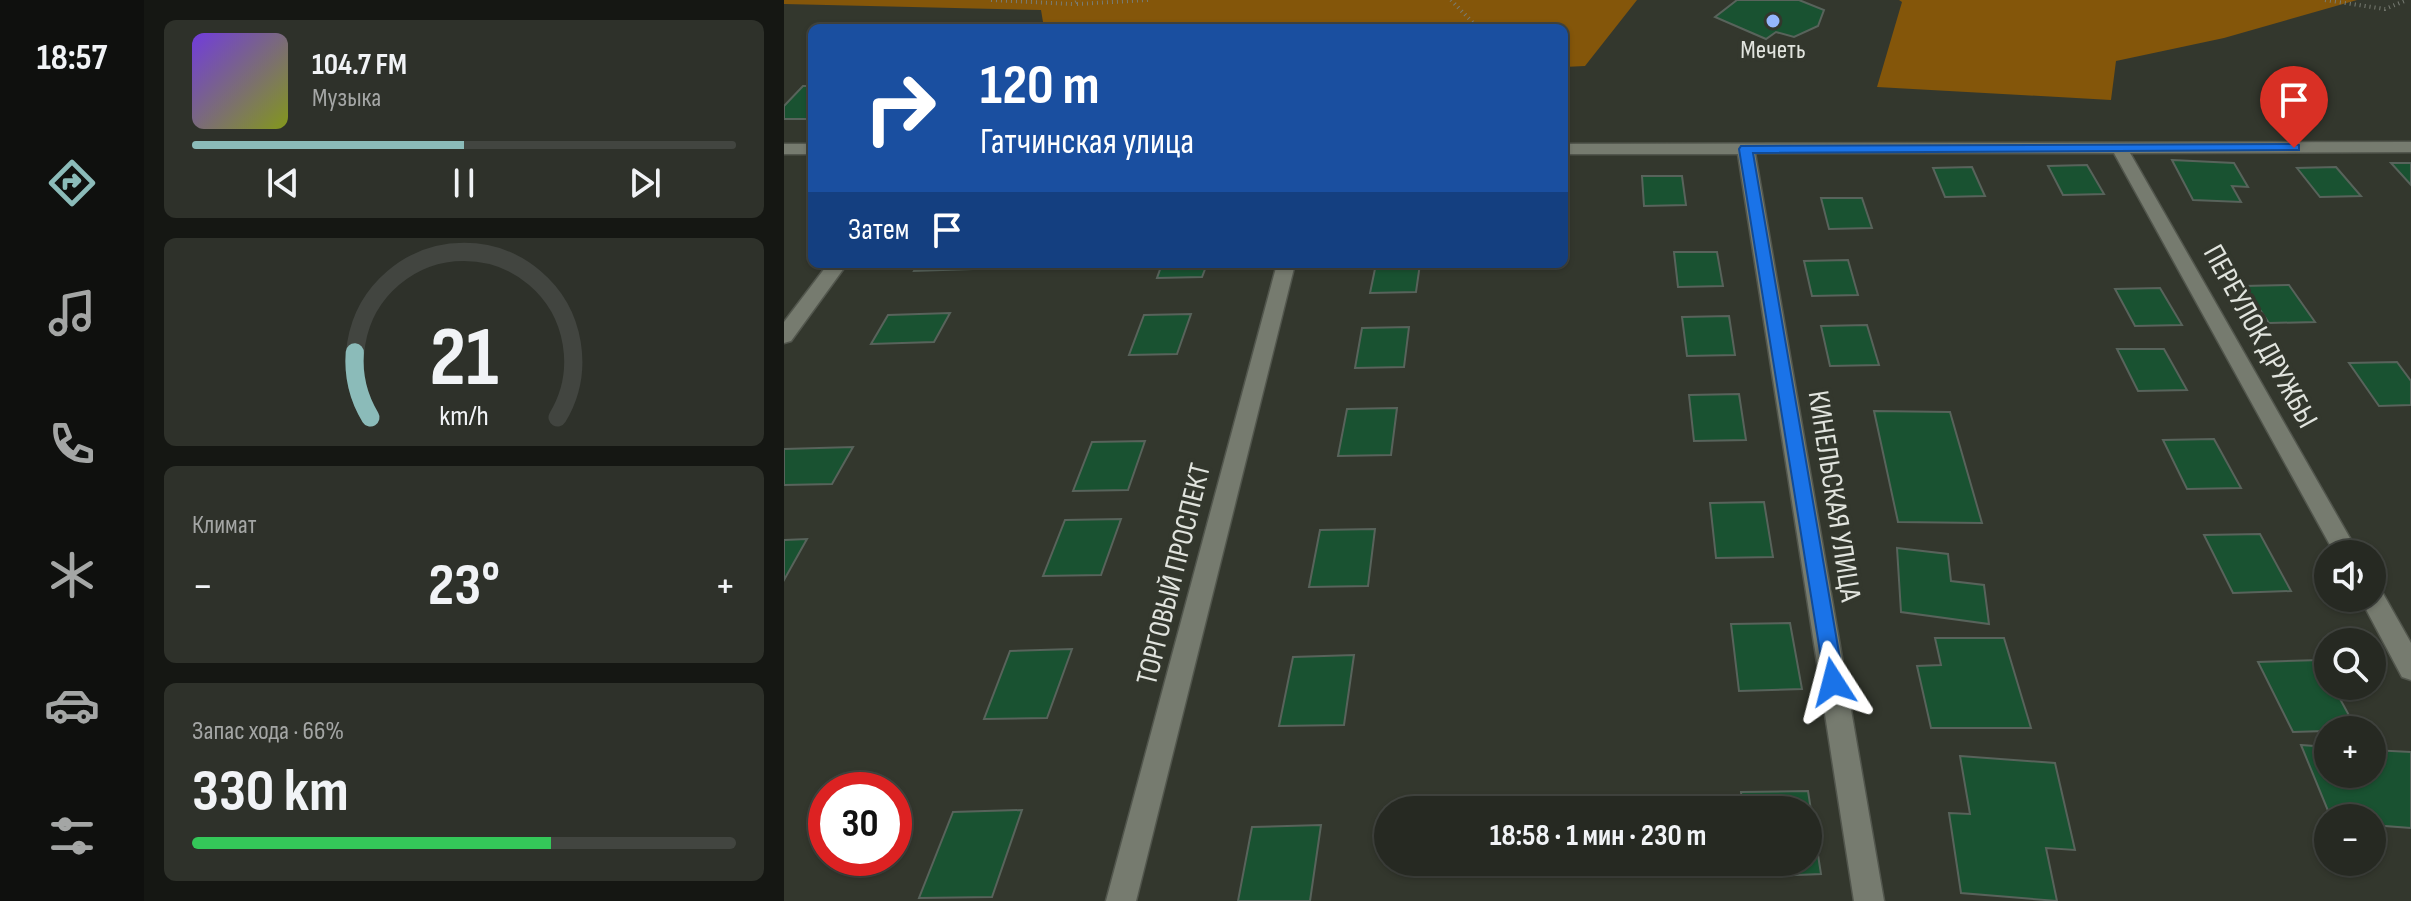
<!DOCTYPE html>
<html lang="ru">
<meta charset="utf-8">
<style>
body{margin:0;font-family:"Sofia Sans Condensed",sans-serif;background:#2e312a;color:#f1f3f6;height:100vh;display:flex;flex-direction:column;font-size:30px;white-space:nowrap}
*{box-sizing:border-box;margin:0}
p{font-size:26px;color:#a4a6a5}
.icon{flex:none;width:44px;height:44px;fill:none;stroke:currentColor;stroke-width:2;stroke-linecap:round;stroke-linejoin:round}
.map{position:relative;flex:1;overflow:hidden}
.details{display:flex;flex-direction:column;gap:20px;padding:20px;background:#151713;width:640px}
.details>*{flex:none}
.top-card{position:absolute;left:24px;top:24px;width:760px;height:244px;border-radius:12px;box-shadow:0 2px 6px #0004,0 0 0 2px #424540;background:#1a4fa0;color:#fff;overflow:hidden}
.controls{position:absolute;left:1530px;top:540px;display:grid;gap:16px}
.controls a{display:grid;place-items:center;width:72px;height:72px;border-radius:50%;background:#262922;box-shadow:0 2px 6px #0004,0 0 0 2px #424540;font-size:40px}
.speed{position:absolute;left:24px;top:772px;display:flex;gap:16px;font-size:40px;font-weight:700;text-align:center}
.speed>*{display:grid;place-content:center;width:104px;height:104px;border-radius:50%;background:#262922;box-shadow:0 2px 6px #0004,0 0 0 2px #424540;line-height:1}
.speed .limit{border:12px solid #d22;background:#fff;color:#111}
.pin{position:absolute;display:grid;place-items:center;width:68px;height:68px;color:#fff;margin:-82px -34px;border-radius:50% 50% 50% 0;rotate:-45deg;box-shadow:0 0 8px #0007}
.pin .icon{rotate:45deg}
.me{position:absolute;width:88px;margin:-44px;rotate:351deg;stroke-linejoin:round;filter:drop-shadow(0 0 6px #0008)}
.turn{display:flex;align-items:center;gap:28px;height:168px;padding:0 40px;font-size:36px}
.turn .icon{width:104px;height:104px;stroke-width:2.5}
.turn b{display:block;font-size:56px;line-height:68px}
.then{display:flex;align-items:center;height:76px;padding:0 40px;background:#0003;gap:16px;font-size:30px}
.big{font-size:60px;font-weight:700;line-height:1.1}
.details .tile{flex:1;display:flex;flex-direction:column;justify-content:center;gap:12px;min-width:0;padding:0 28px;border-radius:12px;background:#2e312a}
.details .dial{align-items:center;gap:0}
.dial svg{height:208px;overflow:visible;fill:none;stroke:#424540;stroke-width:7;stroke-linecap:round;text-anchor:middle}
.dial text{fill:#f1f3f6;stroke:none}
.song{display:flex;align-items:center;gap:24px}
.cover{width:96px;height:96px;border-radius:12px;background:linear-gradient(135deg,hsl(260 70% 55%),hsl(70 70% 35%))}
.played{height:8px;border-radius:4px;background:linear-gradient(90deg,#8bbbb9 50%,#424540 50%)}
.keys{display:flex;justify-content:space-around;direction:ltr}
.heat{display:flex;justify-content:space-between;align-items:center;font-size:44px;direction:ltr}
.charge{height:12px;border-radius:6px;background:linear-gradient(90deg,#34c759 66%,#424540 0)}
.trip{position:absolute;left:590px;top:796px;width:448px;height:80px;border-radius:40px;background:#262922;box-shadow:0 2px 6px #0004,0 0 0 2px #424540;font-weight:700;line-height:80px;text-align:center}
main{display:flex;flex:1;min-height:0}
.tab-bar{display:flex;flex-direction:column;width:144px;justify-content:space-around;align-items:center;background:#0f100e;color:#a4a6a5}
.tab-bar .icon{width:56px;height:56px}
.tab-bar .active{color:#8bbbb9}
.tab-bar b{font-size:36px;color:#f1f3f6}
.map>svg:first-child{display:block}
</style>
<main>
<nav class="tab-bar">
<b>18:57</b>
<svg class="icon active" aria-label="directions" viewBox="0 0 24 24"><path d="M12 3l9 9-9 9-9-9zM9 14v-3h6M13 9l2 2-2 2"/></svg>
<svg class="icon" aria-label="music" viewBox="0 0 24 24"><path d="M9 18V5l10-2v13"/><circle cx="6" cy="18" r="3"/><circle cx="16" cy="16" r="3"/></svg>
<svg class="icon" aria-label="phone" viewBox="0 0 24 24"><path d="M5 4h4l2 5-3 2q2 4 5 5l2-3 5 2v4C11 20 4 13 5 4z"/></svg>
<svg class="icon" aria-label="climate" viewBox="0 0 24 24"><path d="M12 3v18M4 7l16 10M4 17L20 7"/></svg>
<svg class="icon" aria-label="car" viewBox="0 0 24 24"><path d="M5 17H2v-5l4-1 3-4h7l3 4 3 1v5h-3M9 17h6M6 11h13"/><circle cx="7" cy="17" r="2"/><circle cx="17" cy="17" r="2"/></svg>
<svg class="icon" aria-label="filters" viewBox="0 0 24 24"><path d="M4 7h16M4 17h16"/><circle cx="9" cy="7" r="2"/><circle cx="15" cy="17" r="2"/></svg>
</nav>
<section class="details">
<div class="tile">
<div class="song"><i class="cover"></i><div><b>104.7 FM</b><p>Музыка</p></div></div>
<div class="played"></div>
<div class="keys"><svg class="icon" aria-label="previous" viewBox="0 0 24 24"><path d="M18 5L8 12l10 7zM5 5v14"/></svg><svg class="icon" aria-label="pause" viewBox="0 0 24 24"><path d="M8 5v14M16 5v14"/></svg><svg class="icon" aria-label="next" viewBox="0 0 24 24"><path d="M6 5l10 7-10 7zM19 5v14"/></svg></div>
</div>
<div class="tile dial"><svg viewBox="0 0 100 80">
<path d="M14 69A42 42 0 1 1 86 69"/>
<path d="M14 69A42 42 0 0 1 8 44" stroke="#8bbbb9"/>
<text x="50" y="56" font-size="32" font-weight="700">21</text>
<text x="50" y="72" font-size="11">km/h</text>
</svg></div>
<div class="tile"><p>Климат</p>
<div class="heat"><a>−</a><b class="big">23°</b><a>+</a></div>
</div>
<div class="tile"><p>Запас хода · 66%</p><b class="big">330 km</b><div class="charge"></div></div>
</section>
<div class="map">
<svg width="1627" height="901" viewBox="0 0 1627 901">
<rect width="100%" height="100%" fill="#33372d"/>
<g fill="#84560a">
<polygon points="0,0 853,0 801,66 780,67 780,28 260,28 257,10 0,4"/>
<polygon points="1115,0 1573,0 1440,38 1332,61 1327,100 1093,87 1118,2"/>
</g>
<g fill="#195231" stroke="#58635b" stroke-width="2">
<polygon points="953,0 1015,0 1040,10 1034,26 1010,37 992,32 982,39 931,17"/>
<polygon points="214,24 211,28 152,28 154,25"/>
<polygon points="19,86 28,86 28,119 0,119 0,106"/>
<polygon points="1388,160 1450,163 1464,187 1448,186 1457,202 1409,200"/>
<polygon points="1607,163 1627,163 1627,185"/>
<polygon points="1303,165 1320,194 1279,195 1264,166"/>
<polygon points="1188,167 1201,196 1161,197 1149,168"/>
<polygon points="1552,167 1577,196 1536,197 1513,168"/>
<polygon points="858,176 898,176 902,205 860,206"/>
<polygon points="1037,198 1078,198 1088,228 1045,229"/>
<polygon points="890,252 933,252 939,286 894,287"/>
<polygon points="1064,260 1074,295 1028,296 1020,261"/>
<polygon points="134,264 192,264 189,269 130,271"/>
<polygon points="378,264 423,264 418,277 373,278"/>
<polygon points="592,264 636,264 632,292 586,293"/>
<polygon points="1505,285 1531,322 1485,323 1460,286"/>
<polygon points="1376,288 1398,325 1351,326 1331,289"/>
<polygon points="166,313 150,342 87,344 104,315"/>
<polygon points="407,314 393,354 345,355 360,315"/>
<polygon points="945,316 951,355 903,356 898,317"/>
<polygon points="1083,325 1095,365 1046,366 1037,326"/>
<polygon points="625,327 620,367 571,368 578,328"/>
<polygon points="1333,349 1380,349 1403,390 1354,391"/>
<polygon points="1613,362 1627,381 1627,405 1595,406 1565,363"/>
<polygon points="955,394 962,440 910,441 905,395"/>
<polygon points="613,408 607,455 554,456 563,409"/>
<polygon points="1090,411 1166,412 1198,523 1114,522"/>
<polygon points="1430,439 1457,488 1403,489 1379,440"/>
<polygon points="361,441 344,490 289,491 308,442"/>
<polygon points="69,447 48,484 0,485 0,449"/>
<polygon points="980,502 989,557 932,558 926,503"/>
<polygon points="337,519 317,575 259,576 281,520"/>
<polygon points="591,529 584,586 525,587 536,530"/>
<polygon points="1476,534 1507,591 1449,593 1420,535"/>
<polygon points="23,539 0,580 0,540"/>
<polygon points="1113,548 1164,554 1167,581 1200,585 1205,624 1117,612"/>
<polygon points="1006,623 1018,689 955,691 947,624"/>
<polygon points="1151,638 1220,638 1247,728 1147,728 1133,666 1157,665"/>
<polygon points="288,649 263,718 200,719 226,651"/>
<polygon points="570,655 560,725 495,726 509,657"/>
<polygon points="1536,660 1544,676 1544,686 1549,686 1573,730 1509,732 1474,662"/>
<polygon points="1517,745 1544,747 1544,774 1588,774 1588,750 1627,752 1627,828 1588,825 1588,818 1547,818"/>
<polygon points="1176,756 1271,763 1291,850 1262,848 1273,901 1177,893 1165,813 1186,814"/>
<polygon points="1024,791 1037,874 967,877 965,862 1024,862 1024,810 959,810 957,792"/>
<polygon points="238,810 208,897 135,898 169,812"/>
<polygon points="537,825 526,901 454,901 468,827"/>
</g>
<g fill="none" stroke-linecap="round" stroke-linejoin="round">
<g stroke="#52564d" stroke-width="3">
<g id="minor">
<polygon points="1627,142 1627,152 1346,153 1575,554 1551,554 1330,153 971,153 1100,901 1070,901 954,154 780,154 780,144"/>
<rect x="0" y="144" width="28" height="10"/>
<polygon points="44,264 63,264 7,341 0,343 0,322"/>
<polygon points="493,264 511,264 352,901 322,901"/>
<polygon points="1588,587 1597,590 1627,643 1627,680 1618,677 1576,598 1588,598"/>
</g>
</g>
<g stroke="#797d74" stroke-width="4" stroke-dasharray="1 4" stroke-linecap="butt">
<polyline points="207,0 289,4 296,0"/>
<polyline points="667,0 694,28"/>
<polyline points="1541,0 1601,9 1623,0"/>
<polyline points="293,4 364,0"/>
</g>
<use href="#minor" fill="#767b6f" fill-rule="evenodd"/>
</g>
<polygon fill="#1a73e8" stroke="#114b97" stroke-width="2" points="1510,144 1515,145 1515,150 969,153 1060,682 1057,689 1049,692 1042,689 955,149 957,146"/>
<circle fill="#95b6fd" stroke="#33372d" stroke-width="3" cx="989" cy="21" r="8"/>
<g text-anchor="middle" stroke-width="8" stroke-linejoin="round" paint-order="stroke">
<g font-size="26" fill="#e1e4de" stroke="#33372d">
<text x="989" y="58">Мечеть</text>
</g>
<g font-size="30" fill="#e1e4de" stroke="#33372d">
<text transform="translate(1477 336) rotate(61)" y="10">ПЕРЕУЛОК ДРУЖБЫ</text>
<text transform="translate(1051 496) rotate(81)" y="10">КИНЕЛЬСКАЯ УЛИЦА</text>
<text transform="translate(389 574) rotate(-76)" y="10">ТОРГОВЫЙ ПРОСПЕКТ</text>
</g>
</g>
</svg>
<div class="controls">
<a><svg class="icon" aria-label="sound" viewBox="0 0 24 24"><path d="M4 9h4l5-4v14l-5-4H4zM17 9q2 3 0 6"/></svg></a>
<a><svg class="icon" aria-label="search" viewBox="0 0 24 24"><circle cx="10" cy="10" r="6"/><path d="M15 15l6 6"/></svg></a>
<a>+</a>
<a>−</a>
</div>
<div class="speed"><div class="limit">30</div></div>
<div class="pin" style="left:1510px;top:148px;background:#d93025"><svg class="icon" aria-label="arrive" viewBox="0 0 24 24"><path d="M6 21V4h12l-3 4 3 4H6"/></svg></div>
<svg class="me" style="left:1049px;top:682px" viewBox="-20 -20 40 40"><path d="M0-17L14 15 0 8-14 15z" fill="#1a73e8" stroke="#fff" stroke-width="4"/></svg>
<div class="trip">18:58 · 1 мин · 230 m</div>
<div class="top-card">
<div class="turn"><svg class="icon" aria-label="right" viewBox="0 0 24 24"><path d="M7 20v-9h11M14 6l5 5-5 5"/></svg><div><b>120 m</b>Гатчинская улица</div></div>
<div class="then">Затем<svg class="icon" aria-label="arrive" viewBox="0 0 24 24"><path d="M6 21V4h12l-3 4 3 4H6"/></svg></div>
</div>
</div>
</main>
